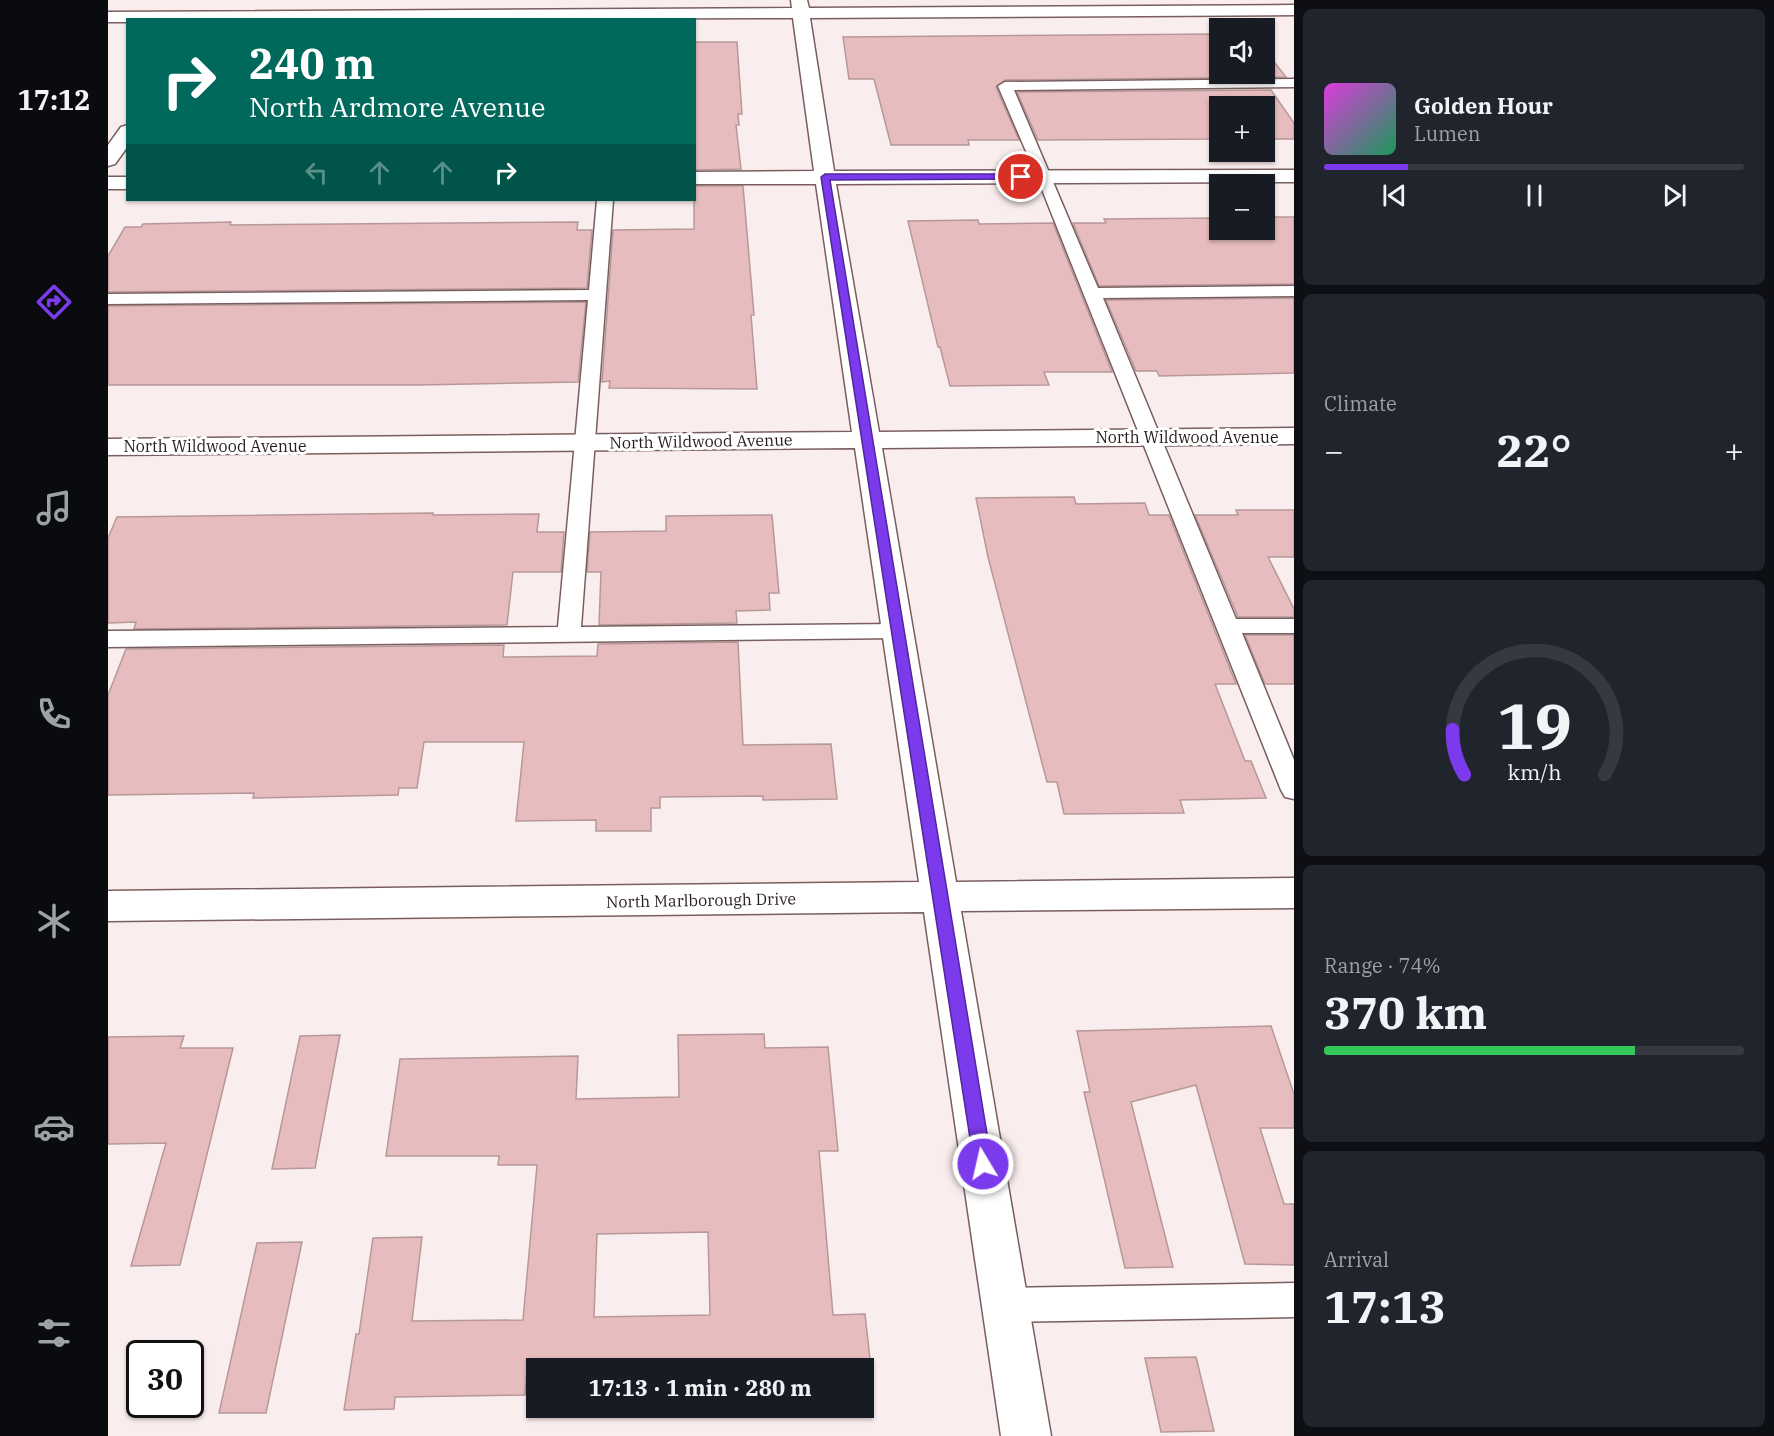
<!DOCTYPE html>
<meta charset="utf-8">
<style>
body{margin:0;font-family:"IBM Plex Serif",serif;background:#20242c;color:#f1f3f6;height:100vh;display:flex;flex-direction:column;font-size:22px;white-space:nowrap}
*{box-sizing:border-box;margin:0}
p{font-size:20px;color:#9ea1a6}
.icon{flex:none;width:33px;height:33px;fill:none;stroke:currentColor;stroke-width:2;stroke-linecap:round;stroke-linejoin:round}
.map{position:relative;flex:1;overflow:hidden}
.details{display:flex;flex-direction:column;gap:9px;padding:9px;background:#0d0f14;width:480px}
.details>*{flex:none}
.guide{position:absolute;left:18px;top:18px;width:570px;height:183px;border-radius:0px;box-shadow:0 2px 4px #0004;background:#00695c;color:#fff;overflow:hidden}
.fabs{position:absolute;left:1101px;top:18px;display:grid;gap:12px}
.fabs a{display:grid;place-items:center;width:66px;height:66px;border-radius:0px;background:#171b24;box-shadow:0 2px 4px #0004;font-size:30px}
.speed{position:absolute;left:18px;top:1340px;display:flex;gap:12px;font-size:30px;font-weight:700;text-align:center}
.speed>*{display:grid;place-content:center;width:78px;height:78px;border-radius:50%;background:#171b24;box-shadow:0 2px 4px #0004;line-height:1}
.speed .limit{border:3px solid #111;border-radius:9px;background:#fff;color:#111}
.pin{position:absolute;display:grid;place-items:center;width:51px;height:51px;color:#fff;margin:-26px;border:3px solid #fff;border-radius:50%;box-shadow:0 2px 6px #0007}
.me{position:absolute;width:66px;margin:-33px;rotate:351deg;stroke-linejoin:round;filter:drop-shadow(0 0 4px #0008)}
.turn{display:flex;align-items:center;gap:21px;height:126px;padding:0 24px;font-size:27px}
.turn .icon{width:78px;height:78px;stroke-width:2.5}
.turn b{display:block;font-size:42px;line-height:51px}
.lanes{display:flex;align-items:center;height:57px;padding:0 24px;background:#0003;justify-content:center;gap:30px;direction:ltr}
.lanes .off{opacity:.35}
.big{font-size:45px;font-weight:700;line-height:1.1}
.details .tile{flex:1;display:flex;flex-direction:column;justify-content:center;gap:9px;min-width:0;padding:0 21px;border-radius:9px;background:#20242c}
.details .dial{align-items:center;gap:0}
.dial svg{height:156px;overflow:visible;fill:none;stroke:#363941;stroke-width:7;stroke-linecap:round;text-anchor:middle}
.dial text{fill:#f1f3f6;stroke:none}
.song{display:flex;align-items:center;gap:18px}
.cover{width:72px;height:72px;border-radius:9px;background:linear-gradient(135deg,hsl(300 70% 55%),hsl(150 70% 35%))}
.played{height:6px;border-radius:3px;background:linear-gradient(90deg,#7c3aed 20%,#363941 20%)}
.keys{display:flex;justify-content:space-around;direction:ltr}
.heat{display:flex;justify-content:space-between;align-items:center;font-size:33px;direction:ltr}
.charge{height:9px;border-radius:4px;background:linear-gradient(90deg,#34c759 74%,#363941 0)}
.trip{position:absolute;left:418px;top:1358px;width:348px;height:60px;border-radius:0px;background:#171b24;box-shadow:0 2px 4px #0004;font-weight:700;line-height:60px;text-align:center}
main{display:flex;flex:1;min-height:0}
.dock{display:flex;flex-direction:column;width:108px;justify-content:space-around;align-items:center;background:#090b0e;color:#9ea1a6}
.dock .icon{width:42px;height:42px}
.dock .active{color:#7c3aed}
.dock b{font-size:27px;color:#f1f3f6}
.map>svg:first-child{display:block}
</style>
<main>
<nav class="dock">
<b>17:12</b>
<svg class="icon active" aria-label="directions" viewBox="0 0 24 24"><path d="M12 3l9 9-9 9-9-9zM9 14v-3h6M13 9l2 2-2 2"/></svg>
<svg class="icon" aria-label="music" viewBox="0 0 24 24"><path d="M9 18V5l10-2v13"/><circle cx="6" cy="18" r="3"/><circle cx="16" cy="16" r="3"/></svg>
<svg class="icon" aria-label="phone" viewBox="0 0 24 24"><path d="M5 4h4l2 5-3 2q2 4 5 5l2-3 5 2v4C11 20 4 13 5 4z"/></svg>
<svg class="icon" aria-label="climate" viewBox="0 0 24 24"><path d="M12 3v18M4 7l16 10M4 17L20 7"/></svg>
<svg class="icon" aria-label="car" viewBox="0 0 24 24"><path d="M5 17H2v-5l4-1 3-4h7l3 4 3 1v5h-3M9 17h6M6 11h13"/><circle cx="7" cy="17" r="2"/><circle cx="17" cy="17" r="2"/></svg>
<svg class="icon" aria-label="filters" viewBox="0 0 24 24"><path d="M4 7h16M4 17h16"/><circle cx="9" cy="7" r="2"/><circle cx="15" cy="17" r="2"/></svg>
</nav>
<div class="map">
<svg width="1186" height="1436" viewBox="0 0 1186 1436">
<rect width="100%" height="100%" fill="#faeded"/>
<g fill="#e7bcbe" stroke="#b79899" stroke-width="1.5" fill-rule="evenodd">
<polygon points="1112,34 1112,74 1156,74 1156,49 1178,77 897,80 888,87 911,140 860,140 861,145 783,145 766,79 741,79 735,37"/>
<polygon points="586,42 629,42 634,114 630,114 631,125 628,125 633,169 586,170"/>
<polygon points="1163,90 1186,123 1186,139 1156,139 1156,106 1112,106 1112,139 930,140 909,92"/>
<polygon points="586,186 635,186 646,315 643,315 649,389 501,388 502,381 494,382 505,230 586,229"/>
<polygon points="1156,217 1186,217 1186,284 991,286 965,223 998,223 996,219 1112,218 1112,230 1156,230"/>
<polygon points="870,220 871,224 945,223 1004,372 936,372 941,385 842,386 832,347 830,347 800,221"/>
<polygon points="123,222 122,225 470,222 469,230 484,230 479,288 0,292 0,256 17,227 33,227 35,224"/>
<polygon points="1186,298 1186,373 1099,375 1051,376 1049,371 1028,371 998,300"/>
<polygon points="478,302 470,382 311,385 0,385 0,306"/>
<polygon points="966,497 968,504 1037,503 1041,515 1061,515 1128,684 1107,684 1137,761 1143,761 1158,798 1072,800 1076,813 956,814 949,782 939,782 880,557 868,498"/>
<polygon points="1128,510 1186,510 1186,557 1160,557 1186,609 1186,617 1130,617 1087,515 1130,515"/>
<polygon points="325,513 325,515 431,514 429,532 456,532 453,572 405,572 399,625 26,629 28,622 0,623 0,538 9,517"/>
<polygon points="664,515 671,593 661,593 662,610 628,611 629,623 491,625 493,572 479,572 482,532 558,531 558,516"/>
<polygon points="1137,635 1186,635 1186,684 1157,684"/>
<polygon points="630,642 635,745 723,744 729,799 655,800 655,796 552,797 552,808 543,808 543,831 488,831 488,820 408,821 416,742 316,742 309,788 291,788 290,795 145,798 146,793 0,795 0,695 18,649 396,645 395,657 489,656 490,644"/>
<polygon points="1163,1026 1186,1094 1186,1128 1152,1128 1176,1204 1186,1204 1186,1265 1137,1264 1088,1085 1023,1102 1065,1267 1017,1268 976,1092 982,1092 969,1031"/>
<path d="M656,1034L657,1048L720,1047L730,1151H711L725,1315L757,1314L763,1368H419L417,1395L287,1397L286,1409L236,1410L248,1334H251L265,1238L314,1237L304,1321L415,1320L429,1165H390L391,1156H278L292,1059L470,1056L468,1099L571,1097L570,1035ZM600,1232L602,1315L486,1317L489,1234Z"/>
<polygon points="232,1035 207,1168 164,1169 192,1036"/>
<polygon points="76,1036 72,1048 125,1048 72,1265 23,1266 58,1143 0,1144 0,1037"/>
<polygon points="194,1242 158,1413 111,1413 149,1243"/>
<polygon points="1088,1357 1106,1431 1053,1432 1037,1358"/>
</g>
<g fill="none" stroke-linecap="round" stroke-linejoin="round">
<g stroke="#7a5e5f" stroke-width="3">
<g id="service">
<polygon points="1186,79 1186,87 906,90 990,288 1186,286 1186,296 995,298 1128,619 1186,619 1186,633 1134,633 1186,760 1186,799 1177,797 1173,790 929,177 890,86 897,82"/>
<polygon points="489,200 505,200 473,627 790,624 798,626 801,631 798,636 790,638 0,647 0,631 450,627 480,300 0,304 0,294 481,290"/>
<polygon points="1186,1283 1186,1317 897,1322 885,1317 880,1305 885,1293 897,1288"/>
</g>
</g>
<g stroke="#7a5e5f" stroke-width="3">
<g id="minor">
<polygon points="683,0 699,0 701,8 1186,5 1186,15 702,18 726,171 1186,170 1186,182 728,184 771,432 1186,428 1186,444 774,448 848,882 1186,878 1186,908 853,911 943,1436 893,1436 816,912 0,921 0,891 811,882 747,448 0,455 0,439 744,432 708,184 586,184 586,172 706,171 685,18 20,20 20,22 0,22 0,12 684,8"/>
<polygon points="20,125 20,146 7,164 0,166 0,145 13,127"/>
<rect x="0" y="177" width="20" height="12"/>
</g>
</g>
<use href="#service" fill="#fff" fill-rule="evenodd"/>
<use href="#minor" fill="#fff" fill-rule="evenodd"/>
</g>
<polygon fill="#7c3aed" stroke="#51269a" stroke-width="1.5" points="717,174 913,174 917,177 913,179 722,180 884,1164 881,1170 875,1173 869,1170 866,1164 713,177"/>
<g text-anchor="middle" stroke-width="6" stroke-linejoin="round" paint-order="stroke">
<g font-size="16" fill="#271c1c" stroke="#fff">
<text x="1079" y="443">North Wildwood Avenue</text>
<text transform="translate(593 441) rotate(-1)" y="6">North Wildwood Avenue</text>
<text x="107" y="452">North Wildwood Avenue</text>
<text transform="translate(593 900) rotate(-1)" y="6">North Marlborough Drive</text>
</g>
</g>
</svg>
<div class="fabs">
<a><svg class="icon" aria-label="sound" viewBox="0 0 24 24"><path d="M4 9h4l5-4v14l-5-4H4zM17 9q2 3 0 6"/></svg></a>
<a>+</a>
<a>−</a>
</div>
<div class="speed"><div class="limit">30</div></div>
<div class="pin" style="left:913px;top:177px;background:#d93025"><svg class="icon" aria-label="arrive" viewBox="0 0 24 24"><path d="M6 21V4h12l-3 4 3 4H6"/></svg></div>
<svg class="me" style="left:875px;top:1164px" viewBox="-20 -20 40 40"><circle r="17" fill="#7c3aed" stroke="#fff" stroke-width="3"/><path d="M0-11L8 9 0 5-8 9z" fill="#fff"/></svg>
<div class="trip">17:13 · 1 min · 280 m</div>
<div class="guide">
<div class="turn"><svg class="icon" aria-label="right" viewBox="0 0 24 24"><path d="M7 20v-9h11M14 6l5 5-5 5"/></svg><div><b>240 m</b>North Ardmore Avenue</div></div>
<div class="lanes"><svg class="icon off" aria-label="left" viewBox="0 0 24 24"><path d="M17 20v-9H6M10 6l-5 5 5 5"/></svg><svg class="icon off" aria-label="ahead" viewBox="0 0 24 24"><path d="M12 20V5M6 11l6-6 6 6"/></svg><svg class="icon off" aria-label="ahead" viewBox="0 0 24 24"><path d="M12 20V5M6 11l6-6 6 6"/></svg><svg class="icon" aria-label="right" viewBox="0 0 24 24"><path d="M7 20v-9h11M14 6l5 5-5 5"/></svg></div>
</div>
</div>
<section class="details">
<div class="tile">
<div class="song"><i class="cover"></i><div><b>Golden Hour</b><p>Lumen</p></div></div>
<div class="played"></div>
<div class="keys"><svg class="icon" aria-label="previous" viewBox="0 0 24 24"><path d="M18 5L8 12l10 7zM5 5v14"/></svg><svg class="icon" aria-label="pause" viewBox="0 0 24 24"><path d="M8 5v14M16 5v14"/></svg><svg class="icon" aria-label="next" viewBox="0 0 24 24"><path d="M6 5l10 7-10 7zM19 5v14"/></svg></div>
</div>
<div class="tile"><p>Climate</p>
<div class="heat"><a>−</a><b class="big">22°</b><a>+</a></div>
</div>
<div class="tile dial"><svg viewBox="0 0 100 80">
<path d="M14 69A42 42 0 1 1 86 69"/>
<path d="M14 69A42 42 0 0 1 8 46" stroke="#7c3aed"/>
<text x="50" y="56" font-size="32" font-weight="700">19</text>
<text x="50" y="72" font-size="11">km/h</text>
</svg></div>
<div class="tile"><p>Range · 74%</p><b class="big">370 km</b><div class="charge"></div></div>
<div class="tile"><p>Arrival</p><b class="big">17:13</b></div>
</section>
</main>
